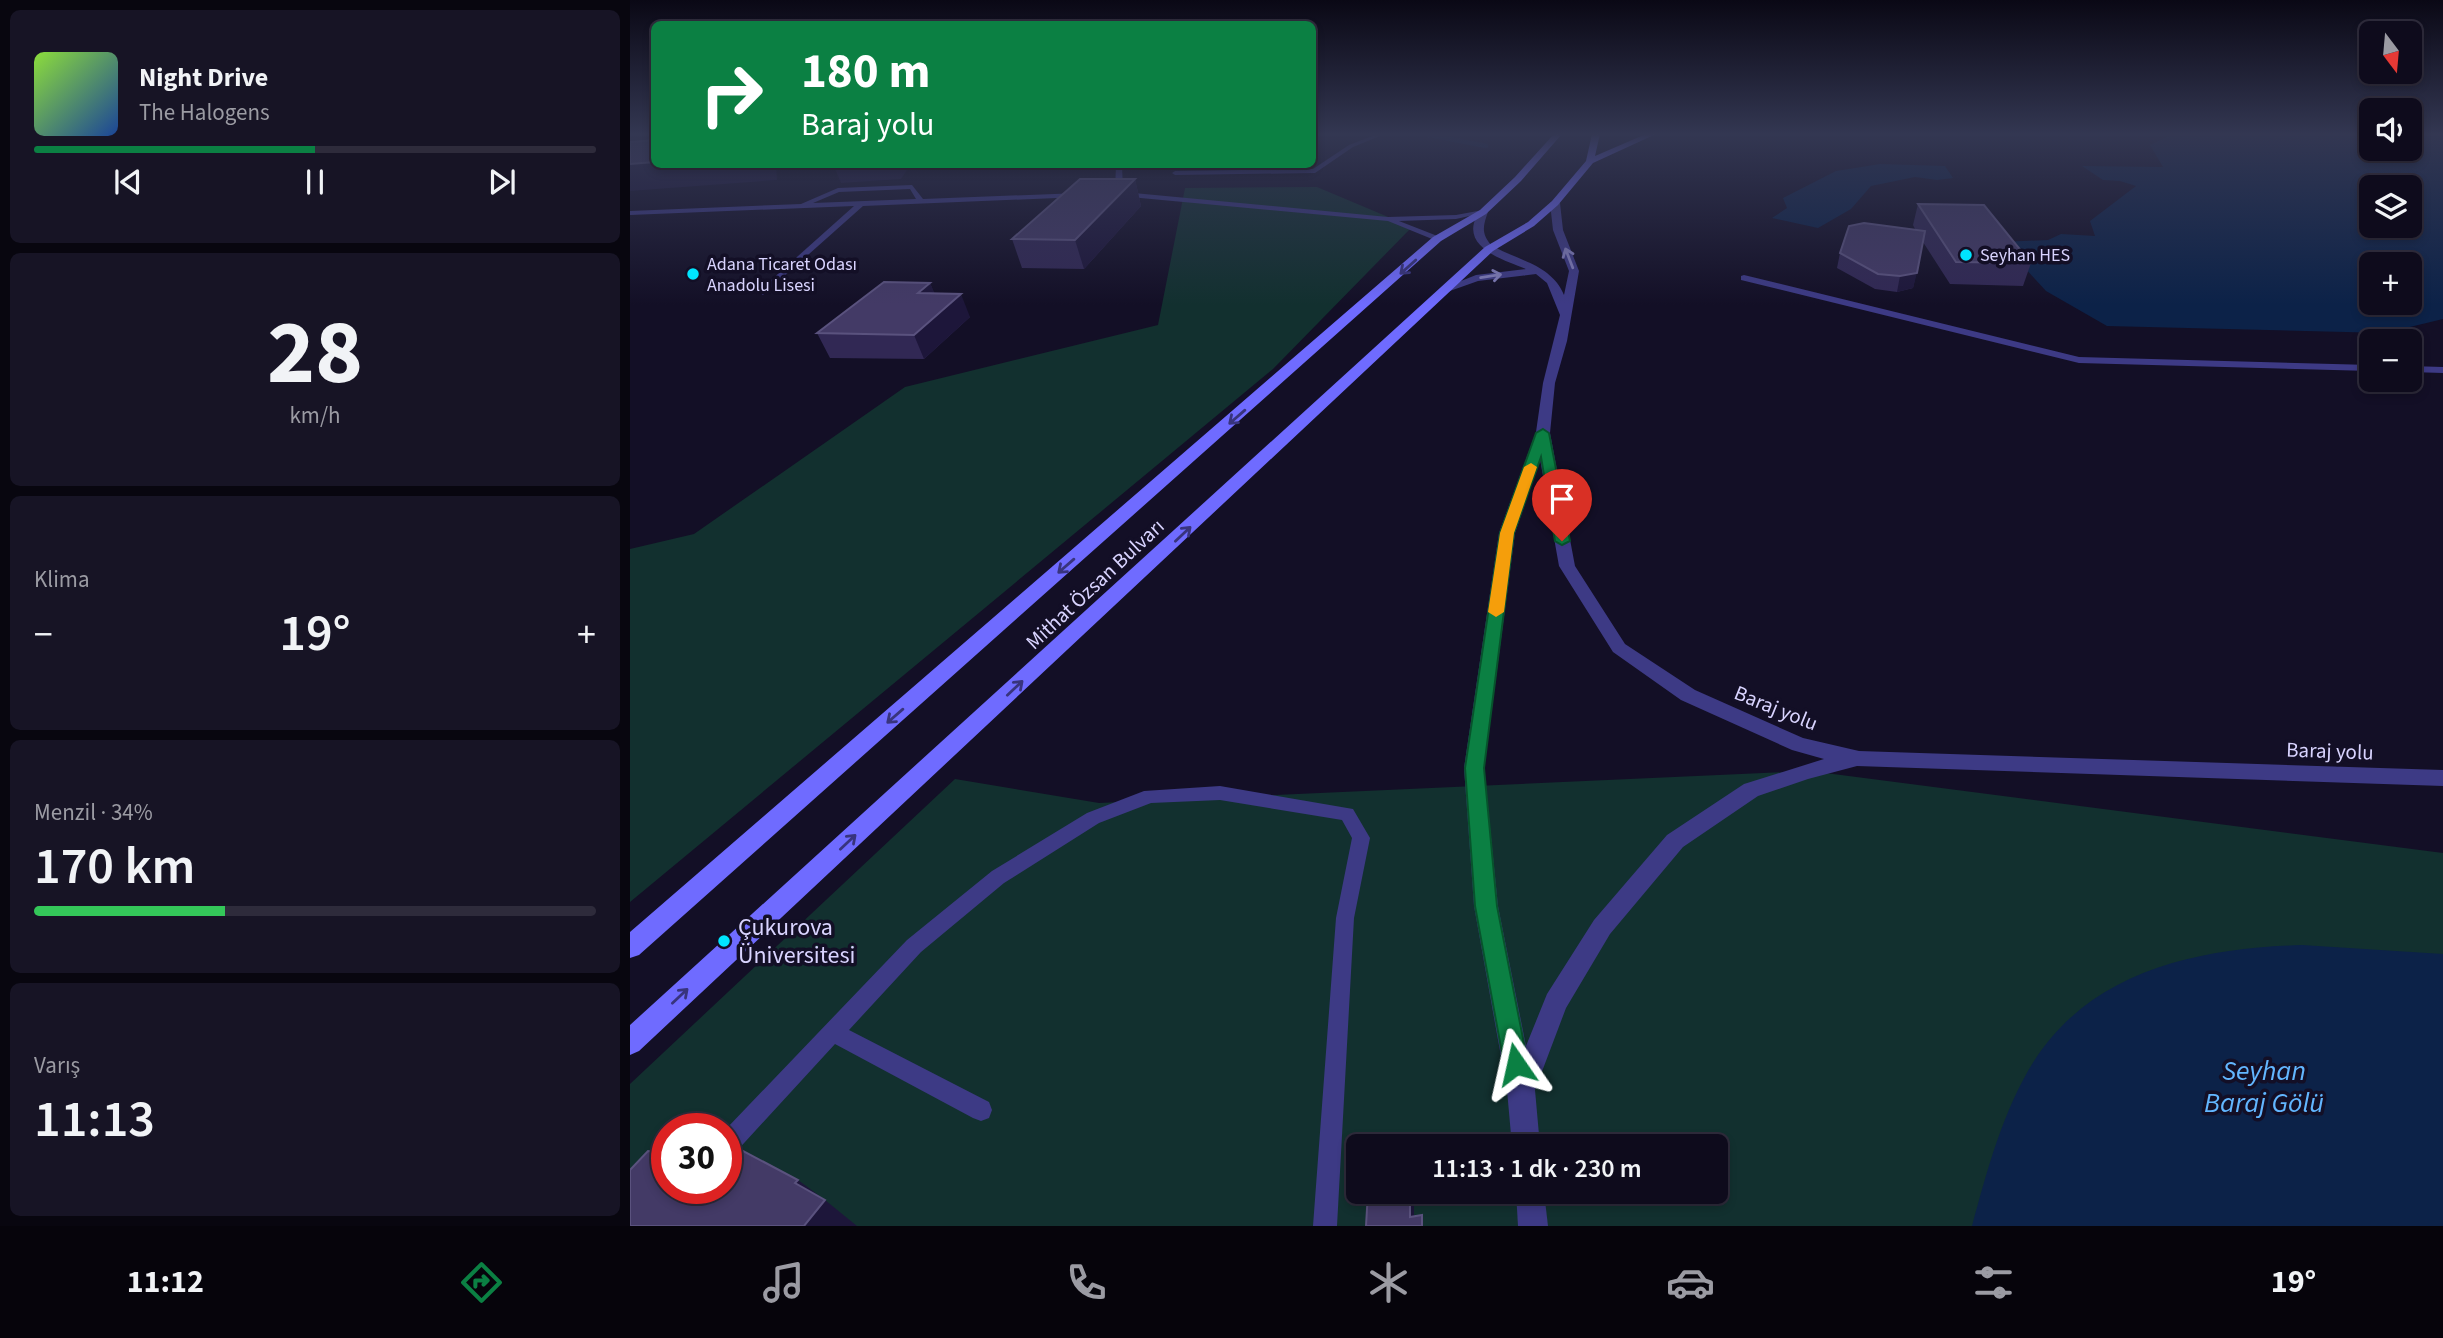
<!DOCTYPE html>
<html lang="tr">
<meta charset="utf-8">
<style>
body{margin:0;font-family:"Source Sans 3",sans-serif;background:#171425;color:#f1f3f6;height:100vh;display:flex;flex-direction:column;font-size:26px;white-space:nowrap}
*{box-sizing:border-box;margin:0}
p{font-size:23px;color:#9b9ba3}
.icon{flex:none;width:38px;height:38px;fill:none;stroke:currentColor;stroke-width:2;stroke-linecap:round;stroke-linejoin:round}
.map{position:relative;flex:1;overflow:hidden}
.details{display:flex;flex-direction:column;gap:10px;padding:10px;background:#08060f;width:630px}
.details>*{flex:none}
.banner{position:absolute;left:21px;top:21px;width:665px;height:147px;border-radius:10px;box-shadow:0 4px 10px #0003,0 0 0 2px #2e2b3b;background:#0b8043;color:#fff;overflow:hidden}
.needle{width:46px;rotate:164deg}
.controls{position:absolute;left:1729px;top:21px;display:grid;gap:14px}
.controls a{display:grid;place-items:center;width:63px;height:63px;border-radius:10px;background:#0e0b1c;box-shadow:0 4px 10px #0003,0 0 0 2px #2e2b3b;font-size:35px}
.speed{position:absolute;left:21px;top:1113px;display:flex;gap:14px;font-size:35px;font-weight:700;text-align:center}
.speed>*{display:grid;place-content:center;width:91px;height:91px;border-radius:50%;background:#0e0b1c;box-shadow:0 4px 10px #0003,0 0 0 2px #2e2b3b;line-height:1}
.speed .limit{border:10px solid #d22;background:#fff;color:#111}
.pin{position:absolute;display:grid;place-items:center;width:60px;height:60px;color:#fff;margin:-72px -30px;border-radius:50% 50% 50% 0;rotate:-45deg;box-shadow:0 0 7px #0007}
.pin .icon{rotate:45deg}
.me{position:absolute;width:77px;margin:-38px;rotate:349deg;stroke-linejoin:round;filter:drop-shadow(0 0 5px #0008)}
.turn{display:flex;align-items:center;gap:24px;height:147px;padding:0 35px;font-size:32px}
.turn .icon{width:91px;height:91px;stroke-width:2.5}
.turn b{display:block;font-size:49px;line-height:60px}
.big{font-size:52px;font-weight:600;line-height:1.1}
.details .card{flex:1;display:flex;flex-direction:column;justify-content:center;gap:10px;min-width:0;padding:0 24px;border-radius:10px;background:#171425}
.details .dial{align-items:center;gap:0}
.dial b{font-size:91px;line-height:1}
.song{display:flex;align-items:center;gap:21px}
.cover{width:84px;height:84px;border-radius:10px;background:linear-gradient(135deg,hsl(90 70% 55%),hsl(220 70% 35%))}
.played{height:7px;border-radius:4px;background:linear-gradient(90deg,#0b8043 50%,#2e2b3b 50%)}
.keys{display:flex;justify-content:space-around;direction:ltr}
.heat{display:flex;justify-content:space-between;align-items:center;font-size:38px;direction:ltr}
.charge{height:10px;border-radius:5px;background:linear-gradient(90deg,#34c759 34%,#2e2b3b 0)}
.trip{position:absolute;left:716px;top:1134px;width:382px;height:70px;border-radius:10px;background:#0e0b1c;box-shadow:0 4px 10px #0003,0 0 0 2px #2e2b3b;font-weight:600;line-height:70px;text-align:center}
.tab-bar{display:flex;height:112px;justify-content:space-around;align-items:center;background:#06040b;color:#9b9ba3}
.tab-bar .icon{width:49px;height:49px}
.tab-bar .on{color:#0b8043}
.tab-bar b{font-size:32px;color:#f1f3f6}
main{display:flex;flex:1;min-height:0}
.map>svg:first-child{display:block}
</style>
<main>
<section class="details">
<div class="card">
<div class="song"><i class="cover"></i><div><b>Night Drive</b><p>The Halogens</p></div></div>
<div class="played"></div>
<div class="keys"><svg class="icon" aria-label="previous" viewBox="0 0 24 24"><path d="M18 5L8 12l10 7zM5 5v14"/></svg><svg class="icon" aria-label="pause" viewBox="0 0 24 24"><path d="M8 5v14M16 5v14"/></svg><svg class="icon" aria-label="next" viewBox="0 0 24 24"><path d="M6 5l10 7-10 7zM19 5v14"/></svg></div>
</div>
<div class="card dial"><b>28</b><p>km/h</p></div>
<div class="card"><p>Klima</p>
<div class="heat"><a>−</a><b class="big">19°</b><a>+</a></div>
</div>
<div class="card"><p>Menzil · 34%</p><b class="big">170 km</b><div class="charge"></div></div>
<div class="card"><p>Varış</p><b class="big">11:13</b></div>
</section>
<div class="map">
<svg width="1813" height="1226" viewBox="0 0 1813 1226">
<rect width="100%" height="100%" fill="#130f26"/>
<g fill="#12302f" fill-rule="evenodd">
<polygon points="687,187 782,227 643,369 0,902 0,549 64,534 275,387 528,325 555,188"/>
<path d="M1180,771L1813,853V1226H0V1084L325,779L469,803ZM37,1129H96V1188H37ZM728,1146H1085V1192H728Z"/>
</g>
<g fill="#0c2248" fill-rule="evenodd">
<path d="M1543,134H1741V149H1780V134H1813V319L1755,333L1477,326L1416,291L1371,242L1418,240L1431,234L1465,236L1460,221L1506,186L1490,181L1473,180L1452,166L1533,167L1520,145ZM1741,187H1780V226H1741ZM1741,264H1780V303H1741Z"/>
<polygon points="1250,164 1315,166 1323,178 1307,180 1285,177 1241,186 1221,209 1188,228 1142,218 1157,208 1153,198 1206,171"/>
<path d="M1672,945L1813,954V1226H1342C1357,1171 1373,1110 1404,1061C1463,969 1571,948 1672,945Z"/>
</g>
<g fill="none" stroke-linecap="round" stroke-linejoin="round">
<polyline stroke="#0c2248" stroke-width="4.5" points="794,134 856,146"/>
<g fill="#3d3a85" fill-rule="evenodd">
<polygon points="745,135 750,136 723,147 685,173 545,175 542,173 545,171 683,169 719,145"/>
<polygon points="486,164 492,164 493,192 758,217 826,215 853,210 857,212 826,219 769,221 810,237 811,239 807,241 758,221 489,196 485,194"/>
<path d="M282,185L293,199L450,193L454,195L450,197L233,206L133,295L129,292L130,290L224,206L0,215V211L171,204L208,188ZM280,189L286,199L183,203L209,192Z"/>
<polygon points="1114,275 1449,357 1741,365 1741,371 1449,363 1111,280 1111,276"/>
<polygon points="1780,366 1813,367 1813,373 1780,372"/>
<polygon points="590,786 723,809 740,838 724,918 707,1226 683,1226 706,918 722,838 712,820 590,800 521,803 469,823 374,883 291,952 219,1030 359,1102 362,1110 359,1118 351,1121 343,1118 205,1044 104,1154 96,1157 96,1129 277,940 362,871 457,813 514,791"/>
</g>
<g fill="#3d3a85" fill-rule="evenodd">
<path d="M925,200L930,203L933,230L949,271L937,341L925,383L920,433L945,566L995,644L1065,690L1173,738L1229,751L1813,770V786L1227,766L1178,779L1128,796L1053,847L980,934L936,1008L905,1090L910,1146H882L877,1090L844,906L834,768L869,533L906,432L913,383L930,315L917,283L906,274L848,281L817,292L811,289L846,275L896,269C877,261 837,250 844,223C846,216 847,212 853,209L858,212C853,226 851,233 861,245C888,261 921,264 934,295L939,271L923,230L920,203ZM910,459L929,566L983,652L1051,700L1162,750L1194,759L1114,784L1037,835L964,920L917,994L896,1046L868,906L854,768L885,533Z"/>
<polygon points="886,1192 914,1192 918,1226 888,1226"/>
</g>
<g fill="#6f6bff" fill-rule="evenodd">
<polygon points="924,134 932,134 891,181 856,214 811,241 9,955 0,958 0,932 803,237 850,210 885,177"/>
<polygon points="962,134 970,134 965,156 1016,134 1026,134 963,163 928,205 904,226 863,251 9,1051 0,1055 0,1025 855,247 898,222 922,201 956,161"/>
</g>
</g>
<g fill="#312854">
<polygon points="562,164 658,164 658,167 563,168"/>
<polygon points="505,179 511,206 454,269 392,268 382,239"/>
<polygon points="1288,204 1401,263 1393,286 1320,284 1293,242 1283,288 1267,292 1245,289 1207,268 1210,253 1285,229 1283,225"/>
<polygon points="300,283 304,293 340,317 294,359 200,358 187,333"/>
</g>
<g fill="#1d163a">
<polygon points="24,162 24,164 146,164 147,180 0,191 0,164"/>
<polygon points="203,164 281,164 271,179 211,183"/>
<polygon points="505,179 511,206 454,269 445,240"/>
<polygon points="1287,273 1283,288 1267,292 1270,276"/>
<polygon points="300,283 310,306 288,293"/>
<polygon points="331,294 340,317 294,359 284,335"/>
<polygon points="168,1180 195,1200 227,1226 174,1226 165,1183"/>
<polygon points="780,1192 783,1192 784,1196 784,1226 780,1217"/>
</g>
<g fill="#433a66" stroke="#5a527e" stroke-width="2">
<polygon points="24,140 24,162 0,164 0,142"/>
<polygon points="450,179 505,179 445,240 382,239"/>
<polygon points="1288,204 1354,205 1401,263 1326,262"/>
<polygon points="1234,223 1295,231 1287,273 1270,276 1248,274 1210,253 1219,226"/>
<polygon points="254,282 300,283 288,293 331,294 284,335 187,333"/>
<polygon points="57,1121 72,1129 50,1129"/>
<polygon points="37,1142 37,1188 96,1188 96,1142 168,1180 165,1183 195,1200 174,1226 0,1226 0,1170 18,1151 27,1152"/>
<polygon points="738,1192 780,1192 780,1217 792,1215 792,1226 736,1226"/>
</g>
<defs><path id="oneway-shaft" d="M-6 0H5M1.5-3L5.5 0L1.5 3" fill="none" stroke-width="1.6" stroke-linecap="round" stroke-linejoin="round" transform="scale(1.75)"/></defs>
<g stroke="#837fbc">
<use href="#oneway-shaft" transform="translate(939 258) rotate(-111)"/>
<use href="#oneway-shaft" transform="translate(861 276) rotate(-9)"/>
</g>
<g stroke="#38347d">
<use href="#oneway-shaft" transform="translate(778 267) rotate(138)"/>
<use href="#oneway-shaft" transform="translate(607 417) rotate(139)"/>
<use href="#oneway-shaft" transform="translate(553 534) rotate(-43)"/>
<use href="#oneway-shaft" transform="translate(436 566) rotate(139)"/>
<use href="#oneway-shaft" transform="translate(385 688) rotate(-43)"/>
<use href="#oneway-shaft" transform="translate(265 716) rotate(139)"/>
<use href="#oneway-shaft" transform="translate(218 842) rotate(-43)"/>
<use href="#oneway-shaft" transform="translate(50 996) rotate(-43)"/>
</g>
<linearGradient id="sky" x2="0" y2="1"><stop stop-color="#0a0815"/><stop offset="0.44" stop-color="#333752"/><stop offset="1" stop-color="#333752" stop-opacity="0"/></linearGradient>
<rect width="1813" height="305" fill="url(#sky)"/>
<polygon fill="#0b8043" stroke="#07532c" stroke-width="2" points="913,429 919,433 940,541 932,545 925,541 911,457 884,533 854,768 867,906 898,1064 895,1072 886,1076 878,1072 874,1064 845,906 835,768 870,533 906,433"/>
<polygon fill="#f59e0b" points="901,463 907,467 884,533 874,612 866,617 858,612 870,533 894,467"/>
<g fill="#00e5ff" stroke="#130f26" stroke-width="2.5">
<circle cx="1336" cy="255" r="7"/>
<circle cx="63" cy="274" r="7"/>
<circle cx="94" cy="941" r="7"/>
</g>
<g text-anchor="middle" stroke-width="7" stroke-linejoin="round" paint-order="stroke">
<g font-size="18" fill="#d9d4ff" stroke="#130f26" text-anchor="start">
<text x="1350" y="261">Seyhan HES</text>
<text x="77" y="270">Adana Ticaret Odası<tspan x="77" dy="21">Anadolu Lisesi</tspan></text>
</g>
<g font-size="21" fill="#d9d4ff" stroke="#130f26">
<text transform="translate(465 584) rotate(-43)" y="7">Mithat Özsan Bulvarı</text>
<text transform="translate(1146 708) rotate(22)" y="7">Baraj yolu</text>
<text transform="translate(1700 751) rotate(2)" y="7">Baraj yolu</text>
</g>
<g font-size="24" fill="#d9d4ff" stroke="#130f26" text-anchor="start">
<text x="108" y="935">Çukurova<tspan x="108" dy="28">Üniversitesi</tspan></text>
</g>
<g font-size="28" font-style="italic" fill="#62b6ff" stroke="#130f26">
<text x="1634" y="1080">Seyhan<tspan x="1634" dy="32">Baraj Gölü</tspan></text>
</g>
</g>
</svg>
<div class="controls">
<a><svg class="needle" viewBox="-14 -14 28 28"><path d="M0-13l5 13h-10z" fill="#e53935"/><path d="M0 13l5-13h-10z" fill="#9b9ba3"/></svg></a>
<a><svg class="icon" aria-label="sound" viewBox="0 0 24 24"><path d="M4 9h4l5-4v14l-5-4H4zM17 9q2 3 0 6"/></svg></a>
<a><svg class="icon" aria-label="layers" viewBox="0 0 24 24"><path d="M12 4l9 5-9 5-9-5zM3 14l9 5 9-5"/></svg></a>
<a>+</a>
<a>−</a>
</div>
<div class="speed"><div class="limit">30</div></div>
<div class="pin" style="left:932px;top:541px;background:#d93025"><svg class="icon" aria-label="arrive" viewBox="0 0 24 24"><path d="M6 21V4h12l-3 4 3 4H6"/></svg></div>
<svg class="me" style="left:886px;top:1064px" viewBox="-20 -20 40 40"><path d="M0-17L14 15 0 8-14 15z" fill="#0b8043" stroke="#fff" stroke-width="4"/></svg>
<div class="trip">11:13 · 1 dk · 230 m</div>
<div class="banner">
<div class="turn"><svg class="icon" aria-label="right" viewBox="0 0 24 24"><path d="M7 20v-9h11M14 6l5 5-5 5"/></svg><div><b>180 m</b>Baraj yolu</div></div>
</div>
</div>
</main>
<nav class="tab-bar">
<b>11:12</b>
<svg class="icon on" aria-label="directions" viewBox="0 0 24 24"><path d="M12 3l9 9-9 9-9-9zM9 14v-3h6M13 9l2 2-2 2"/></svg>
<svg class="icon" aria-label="music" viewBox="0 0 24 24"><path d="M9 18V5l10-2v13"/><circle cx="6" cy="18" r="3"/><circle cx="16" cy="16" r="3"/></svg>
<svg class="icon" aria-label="phone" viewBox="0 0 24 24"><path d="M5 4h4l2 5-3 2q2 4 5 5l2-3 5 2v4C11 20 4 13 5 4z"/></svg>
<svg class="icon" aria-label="climate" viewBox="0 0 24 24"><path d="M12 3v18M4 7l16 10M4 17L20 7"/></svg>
<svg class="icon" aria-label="car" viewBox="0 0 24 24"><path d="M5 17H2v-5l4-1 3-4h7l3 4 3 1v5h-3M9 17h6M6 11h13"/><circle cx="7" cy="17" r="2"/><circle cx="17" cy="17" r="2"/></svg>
<svg class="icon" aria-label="filters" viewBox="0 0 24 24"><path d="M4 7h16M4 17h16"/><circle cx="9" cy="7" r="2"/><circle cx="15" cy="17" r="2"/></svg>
<b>19°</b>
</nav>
